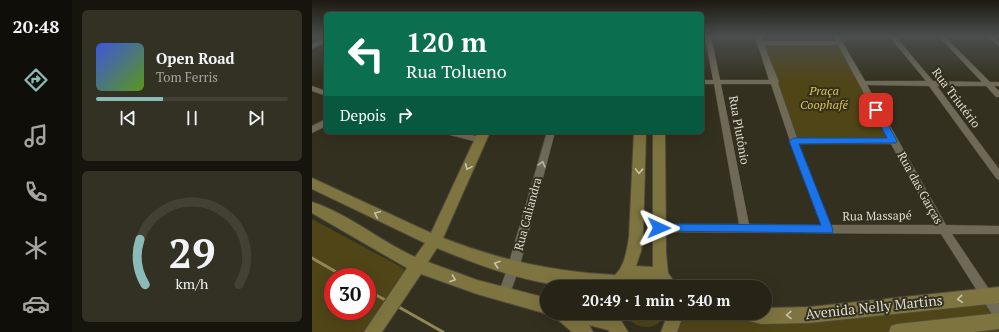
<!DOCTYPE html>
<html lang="pt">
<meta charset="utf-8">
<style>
body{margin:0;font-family:"PT Serif",serif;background:#333024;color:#f1f3f6;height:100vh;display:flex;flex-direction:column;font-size:15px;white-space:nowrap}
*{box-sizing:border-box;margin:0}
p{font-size:13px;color:#a4a4a1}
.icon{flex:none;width:22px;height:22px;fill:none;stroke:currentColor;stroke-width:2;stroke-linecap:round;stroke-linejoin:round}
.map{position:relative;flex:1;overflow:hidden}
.side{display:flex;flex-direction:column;gap:10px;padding:10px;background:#15140d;width:240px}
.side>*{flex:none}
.banner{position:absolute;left:12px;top:12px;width:380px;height:122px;border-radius:6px;box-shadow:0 4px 16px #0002,0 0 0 1px #434136;background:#0b6e4f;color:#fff;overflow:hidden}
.speed{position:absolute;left:12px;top:268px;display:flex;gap:8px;font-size:20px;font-weight:700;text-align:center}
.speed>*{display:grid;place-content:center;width:52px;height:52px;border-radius:50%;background:#272417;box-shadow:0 4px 16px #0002,0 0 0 1px #434136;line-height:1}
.speed .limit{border:6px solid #d22;background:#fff;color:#111}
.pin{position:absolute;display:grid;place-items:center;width:34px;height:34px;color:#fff;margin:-17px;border-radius:8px;box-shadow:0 2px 6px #0006}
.me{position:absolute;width:44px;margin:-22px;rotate:91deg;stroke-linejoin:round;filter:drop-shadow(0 0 3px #0008)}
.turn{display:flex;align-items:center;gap:14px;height:84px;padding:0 16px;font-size:18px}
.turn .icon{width:52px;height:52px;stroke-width:2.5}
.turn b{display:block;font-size:28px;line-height:34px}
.then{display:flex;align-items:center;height:38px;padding:0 16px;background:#0003;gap:8px;font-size:15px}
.side .card{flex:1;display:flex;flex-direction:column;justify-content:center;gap:6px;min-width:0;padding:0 14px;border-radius:6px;background:#333024}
.side .dial{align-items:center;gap:0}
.dial svg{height:104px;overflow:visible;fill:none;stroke:#434136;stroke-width:7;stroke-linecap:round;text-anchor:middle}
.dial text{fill:#f1f3f6;stroke:none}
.song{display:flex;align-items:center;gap:12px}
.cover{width:48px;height:48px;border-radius:6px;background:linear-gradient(135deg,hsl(230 70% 55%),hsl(90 70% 35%))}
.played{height:4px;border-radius:2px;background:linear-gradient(90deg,#8bbbb9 35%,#434136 35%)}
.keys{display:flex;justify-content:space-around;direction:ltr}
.trip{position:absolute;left:228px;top:280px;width:232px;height:40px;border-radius:20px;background:#272417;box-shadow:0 4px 16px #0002,0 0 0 1px #434136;font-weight:800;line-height:40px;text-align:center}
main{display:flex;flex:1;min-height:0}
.menu{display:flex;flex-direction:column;width:72px;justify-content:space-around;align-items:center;background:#100e09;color:#a4a4a1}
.menu .icon{width:28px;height:28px}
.menu .active{color:#8bbbb9}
.menu b{font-size:18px;color:#f1f3f6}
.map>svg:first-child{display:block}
</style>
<main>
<nav class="menu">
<b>20:48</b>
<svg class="icon active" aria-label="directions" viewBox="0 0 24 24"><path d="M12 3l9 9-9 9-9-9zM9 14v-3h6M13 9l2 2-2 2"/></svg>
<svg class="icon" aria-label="music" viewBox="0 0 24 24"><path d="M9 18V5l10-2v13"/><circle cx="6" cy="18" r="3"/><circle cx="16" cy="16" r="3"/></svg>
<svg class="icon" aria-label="phone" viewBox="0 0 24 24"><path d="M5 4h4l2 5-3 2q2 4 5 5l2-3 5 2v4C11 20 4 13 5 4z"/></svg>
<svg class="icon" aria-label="climate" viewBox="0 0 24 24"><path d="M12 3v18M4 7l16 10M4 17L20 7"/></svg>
<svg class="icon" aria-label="car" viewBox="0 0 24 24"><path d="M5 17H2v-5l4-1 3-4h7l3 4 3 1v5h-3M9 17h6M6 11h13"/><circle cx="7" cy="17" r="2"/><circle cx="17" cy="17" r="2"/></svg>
</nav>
<section class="side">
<div class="card">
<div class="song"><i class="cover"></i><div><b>Open Road</b><p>Tom Ferris</p></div></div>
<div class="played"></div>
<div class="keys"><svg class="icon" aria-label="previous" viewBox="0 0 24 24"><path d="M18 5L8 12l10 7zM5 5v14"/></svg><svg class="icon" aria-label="pause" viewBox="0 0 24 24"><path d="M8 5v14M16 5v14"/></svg><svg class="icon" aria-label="next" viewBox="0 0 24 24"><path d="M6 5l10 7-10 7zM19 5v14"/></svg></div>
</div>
<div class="card dial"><svg viewBox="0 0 100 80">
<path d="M14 69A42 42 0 1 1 86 69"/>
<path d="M14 69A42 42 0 0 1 10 34" stroke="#8bbbb9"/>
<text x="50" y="56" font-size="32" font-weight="700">29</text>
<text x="50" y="72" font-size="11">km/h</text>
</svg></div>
</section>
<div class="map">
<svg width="687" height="332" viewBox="0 0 687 332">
<rect width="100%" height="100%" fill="#34301f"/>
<g fill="#504517" fill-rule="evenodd">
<polygon points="449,43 528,43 581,141 482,141"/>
<path d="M0,219L91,268L93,272L55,332H0ZM21,277H55V311H21Z"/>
<polygon points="687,297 687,332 365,332 370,321 370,313 416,313 449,321"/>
<path d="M312,313H355C346,332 322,331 312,313Z"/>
</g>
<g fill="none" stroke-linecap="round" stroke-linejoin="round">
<g stroke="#918655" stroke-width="3">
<polyline points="0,258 33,277"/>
<polyline points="55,290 75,301"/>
<polyline points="85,306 131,332"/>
</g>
<g stroke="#4e4b3d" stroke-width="1">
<g id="street">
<path d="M393,36H399L408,80H457L443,36H449L451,41H524L521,36H527L553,81H614L577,36H583L621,81L670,82L626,36H632L678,82H687V86H682L687,91V97H684L674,86H625L687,169V180L684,178L617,86L555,85L634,225L687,226V234H640L687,304V321L683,319L629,234L347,232L343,231L342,228L343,225L347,224H427L402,84H390V80H401ZM452,45H526L576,138H485L466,83L467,82ZM409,84H459L478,141L509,225L437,224ZM487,144H579L624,225H519Z"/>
<polygon points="674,36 680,36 687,41 687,46"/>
<polygon points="14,37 14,42 0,49 0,44"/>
<polygon points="0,86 14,91 14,96 0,91"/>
<polygon points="14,119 14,126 0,133 0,126"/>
<polygon points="133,132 148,132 172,138 173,140 169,143 134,134"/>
<polygon points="235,132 243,132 207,269 196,299 192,301 188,299 186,295 195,269"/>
</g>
</g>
<g stroke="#4e4b3d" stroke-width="2">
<g id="secondary">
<path d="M166,132H178L131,238C187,260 243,272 303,275C313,266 315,249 317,237L322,132H334L331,237L329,251L324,266L341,267V132H353L354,253L356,273L366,287H349L345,281C333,280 319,277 311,287C295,287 278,288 262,287C215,283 168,266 125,248L116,262L165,280L235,298V313H237L235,314L165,294L109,274L70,332H52L95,268L0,213V202C37,214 68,241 103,257L113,243L0,189V178L119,233Z"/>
<polygon points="687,287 687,303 497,323 449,324 430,319 428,313 453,313 453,308 497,307"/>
<polygon points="243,313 307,313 308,319 316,332 298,332 296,330 277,325 281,332 260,332 245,319"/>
<polygon points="356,313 372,313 365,332 349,332"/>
<polygon points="687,313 687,329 662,332 577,332 579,326 585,324"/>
</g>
</g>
<use href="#street" fill="#6e6a57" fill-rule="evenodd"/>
<use href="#secondary" fill="#7e7440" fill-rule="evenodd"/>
</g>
<defs><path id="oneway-chevron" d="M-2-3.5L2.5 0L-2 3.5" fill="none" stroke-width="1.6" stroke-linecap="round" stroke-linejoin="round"/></defs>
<use stroke="#b7b5a7" href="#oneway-chevron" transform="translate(230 164) rotate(-75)"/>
<g stroke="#c7c3ae">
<use href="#oneway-chevron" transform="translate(156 167) rotate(114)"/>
<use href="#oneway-chevron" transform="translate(327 171) rotate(92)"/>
<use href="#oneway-chevron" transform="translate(65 214) rotate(-155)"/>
<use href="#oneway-chevron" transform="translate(185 264) rotate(-162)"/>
<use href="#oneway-chevron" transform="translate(141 279) rotate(20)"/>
<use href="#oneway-chevron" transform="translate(648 299) rotate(174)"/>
<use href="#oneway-chevron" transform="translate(477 315) rotate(179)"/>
</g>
<linearGradient id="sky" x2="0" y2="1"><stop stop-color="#1d1a11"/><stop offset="0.44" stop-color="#4a4e4d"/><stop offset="1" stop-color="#4a4e4d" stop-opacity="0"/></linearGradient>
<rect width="687" height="82" fill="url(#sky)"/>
<polygon fill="#1a73e8" stroke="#114b97" points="564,107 568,110 585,141 584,143 487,144 521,230 520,233 343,231 342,228 343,225 347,224 509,225 477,141 482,138 575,138 560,110"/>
<g text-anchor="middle" stroke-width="4" stroke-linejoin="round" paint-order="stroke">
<g font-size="12" font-style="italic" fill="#dec44e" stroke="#34301f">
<text x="512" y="95">Praça<tspan x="512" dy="14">Coophafé</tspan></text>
</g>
<g font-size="12" fill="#dfddd2" stroke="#34301f">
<text transform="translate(644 98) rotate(53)" y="4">Rua Triutério</text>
<text transform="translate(427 130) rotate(80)" y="4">Rua Plutônio</text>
<text transform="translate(608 188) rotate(61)" y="4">Rua das Garças</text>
<text transform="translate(216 214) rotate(-75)" y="4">Rua Caliandra</text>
<text transform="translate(565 216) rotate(-1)" y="4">Rua Massapé</text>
</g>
<g font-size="14" fill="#dfddd2" stroke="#34301f">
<text transform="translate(562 307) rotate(-6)" y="5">Avenida Nelly Martins</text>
</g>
</g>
</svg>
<div class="speed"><div class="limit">30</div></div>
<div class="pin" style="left:564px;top:110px;background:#d93025"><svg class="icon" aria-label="arrive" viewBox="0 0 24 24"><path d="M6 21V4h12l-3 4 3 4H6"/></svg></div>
<svg class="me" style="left:347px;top:228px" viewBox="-20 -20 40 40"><path d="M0-17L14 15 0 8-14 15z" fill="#1a73e8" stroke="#fff" stroke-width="4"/></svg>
<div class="trip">20:49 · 1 min · 340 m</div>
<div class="banner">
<div class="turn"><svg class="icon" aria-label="left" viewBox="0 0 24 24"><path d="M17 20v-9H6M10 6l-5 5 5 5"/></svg><div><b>120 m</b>Rua Tolueno</div></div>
<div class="then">Depois<svg class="icon" aria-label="right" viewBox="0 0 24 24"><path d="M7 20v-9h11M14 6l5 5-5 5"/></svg></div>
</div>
</div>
</main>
